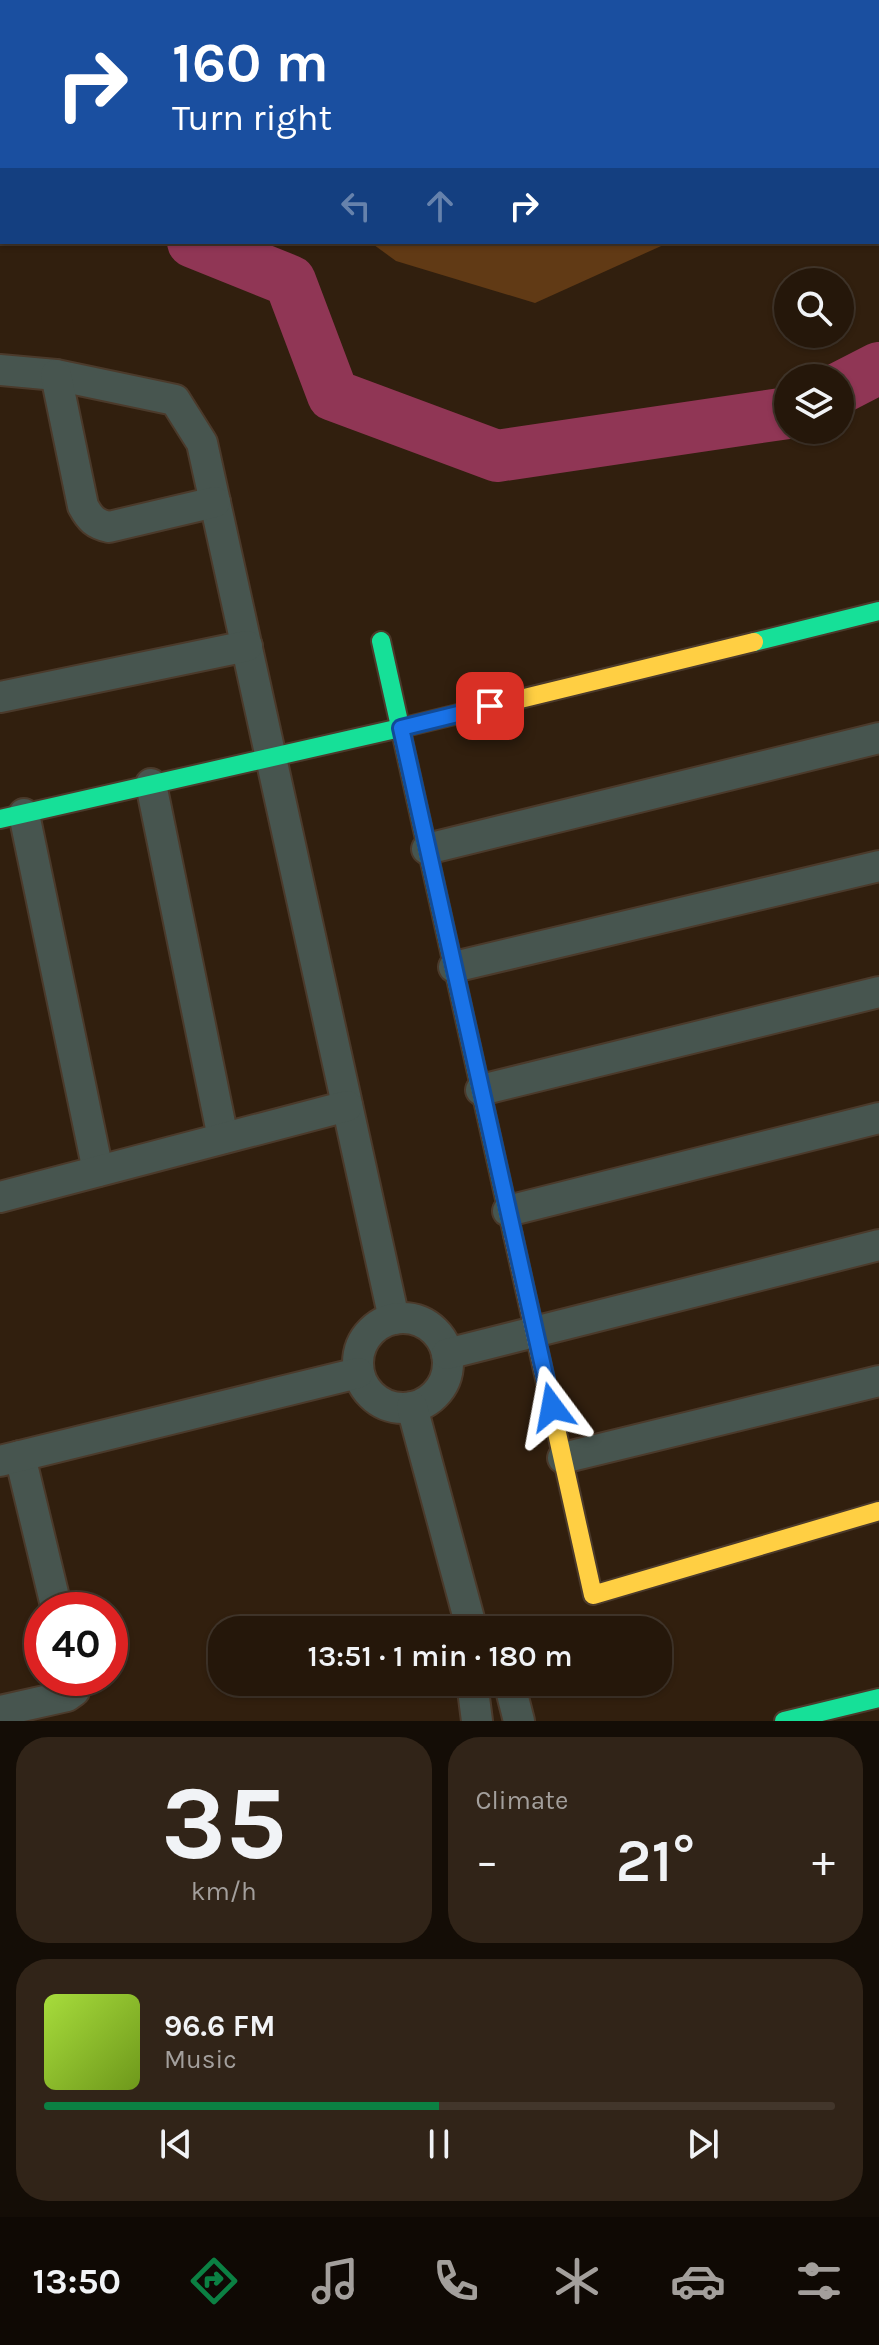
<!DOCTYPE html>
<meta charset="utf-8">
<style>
body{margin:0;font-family:Karla,sans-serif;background:#312418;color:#f1f3f6;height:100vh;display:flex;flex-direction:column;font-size:30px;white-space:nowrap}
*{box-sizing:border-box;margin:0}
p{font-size:26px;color:#a39f9c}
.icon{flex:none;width:44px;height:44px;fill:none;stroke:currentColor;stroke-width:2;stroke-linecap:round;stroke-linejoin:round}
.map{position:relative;height:1721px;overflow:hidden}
.sheet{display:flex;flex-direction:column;gap:16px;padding:16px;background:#140d06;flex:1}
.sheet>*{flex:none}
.guide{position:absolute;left:0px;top:0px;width:880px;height:244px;box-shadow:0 2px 6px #0004,0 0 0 2px #42362b;background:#1a4fa0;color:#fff;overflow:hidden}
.tools{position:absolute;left:774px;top:268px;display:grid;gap:16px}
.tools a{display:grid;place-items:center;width:80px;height:80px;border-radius:50%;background:#25170a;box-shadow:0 2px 6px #0004,0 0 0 2px #42362b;font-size:40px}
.speed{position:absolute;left:24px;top:1592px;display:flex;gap:16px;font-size:40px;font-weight:700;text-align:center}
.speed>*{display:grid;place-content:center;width:104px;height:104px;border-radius:50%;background:#25170a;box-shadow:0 2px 6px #0004,0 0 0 2px #42362b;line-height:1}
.speed .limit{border:12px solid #d22;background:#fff;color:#111}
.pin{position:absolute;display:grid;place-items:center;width:68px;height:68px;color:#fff;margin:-34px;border-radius:16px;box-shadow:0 4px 12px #0006}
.me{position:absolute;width:88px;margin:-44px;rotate:347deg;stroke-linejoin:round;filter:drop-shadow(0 0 6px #0008)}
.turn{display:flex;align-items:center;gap:28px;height:168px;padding:0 40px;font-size:36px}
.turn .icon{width:104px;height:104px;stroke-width:2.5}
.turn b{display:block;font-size:56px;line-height:68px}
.lanes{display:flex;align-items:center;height:76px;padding:0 40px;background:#0003;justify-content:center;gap:40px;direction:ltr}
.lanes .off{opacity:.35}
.big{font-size:60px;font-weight:600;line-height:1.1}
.sheet .card{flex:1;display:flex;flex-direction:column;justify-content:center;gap:12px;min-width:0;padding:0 28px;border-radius:32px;background:#312418}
.sheet .dial{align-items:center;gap:0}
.dial b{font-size:104px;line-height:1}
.song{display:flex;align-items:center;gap:24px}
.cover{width:96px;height:96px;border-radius:12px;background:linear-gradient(135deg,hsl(80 70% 55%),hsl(80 70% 35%))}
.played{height:8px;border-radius:4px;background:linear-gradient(90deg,#0b8043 50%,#42362b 50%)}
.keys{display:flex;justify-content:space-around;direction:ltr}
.heat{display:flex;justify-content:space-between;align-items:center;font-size:44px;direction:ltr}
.sheet .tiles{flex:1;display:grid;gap:16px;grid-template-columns:1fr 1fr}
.card:last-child{grid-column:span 2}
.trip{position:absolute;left:208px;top:1616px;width:464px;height:80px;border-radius:32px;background:#25170a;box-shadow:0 2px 6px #0004,0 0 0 2px #42362b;font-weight:600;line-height:80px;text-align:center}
.tabs{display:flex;height:128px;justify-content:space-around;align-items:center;background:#0f0904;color:#a39f9c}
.tabs .icon{width:56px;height:56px}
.tabs .selected{color:#0b8043}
.tabs b{font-size:36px;color:#f1f3f6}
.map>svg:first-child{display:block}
</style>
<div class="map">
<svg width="879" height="1721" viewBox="0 0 879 1721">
<rect width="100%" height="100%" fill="#311f0e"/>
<g fill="#613a15">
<polygon points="0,0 879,0 879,147 878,2 2,2 2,48"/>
<polygon points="370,242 670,242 535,303 396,261"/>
</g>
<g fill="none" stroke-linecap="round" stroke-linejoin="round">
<g stroke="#903655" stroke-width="52">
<polyline points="0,213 2,213"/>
<polyline points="193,242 290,281 333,395 497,456 788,413"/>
<polyline points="840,388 879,368"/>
</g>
<g stroke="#4b3a2b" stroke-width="34">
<g id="street">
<polyline points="0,370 56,375 175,400 202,443 394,1319"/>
<path d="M56,375L83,506C90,519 95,524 109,527L215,502"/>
<polyline points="0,697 247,646"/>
<polyline points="151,784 223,1138"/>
<polyline points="24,814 98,1171"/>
<polyline points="427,849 879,738"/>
<polyline points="454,967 879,866"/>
<polyline points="481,1090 879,992"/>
<polyline points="0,1197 347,1106"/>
<polyline points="508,1211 879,1118"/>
<circle cx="403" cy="1363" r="45"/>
<polyline points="447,1354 879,1245"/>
<polyline points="412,1407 472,1630"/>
<polyline points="20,1456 57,1610"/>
<polyline points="563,1458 879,1381"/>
<polyline points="0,1461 358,1373"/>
<polyline points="472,1682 477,1721"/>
<polyline points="509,1682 519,1721"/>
<polyline points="0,1711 67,1696 74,1691 73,1678"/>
</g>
</g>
<g stroke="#4b3a2b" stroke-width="22">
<g id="fast">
<polyline points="381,641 513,1235"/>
<polyline points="754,642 879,611"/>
<polyline points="0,819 409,726"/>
<polyline points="784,1721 879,1698"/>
</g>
</g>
<g stroke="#4b3a2b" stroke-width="22">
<g id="slow">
<polyline points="409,726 754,642"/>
<polyline points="513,1235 593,1595 879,1511"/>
</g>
</g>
<use href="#street" stroke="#47554f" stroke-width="30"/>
<use href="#fast" stroke="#16e098" stroke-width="18"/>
<use href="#slow" stroke="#ffcf43" stroke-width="18"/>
</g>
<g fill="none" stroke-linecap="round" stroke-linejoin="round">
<g stroke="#114b97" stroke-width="20">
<polyline id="route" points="490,706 401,728 552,1407"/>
</g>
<use href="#route" stroke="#1a73e8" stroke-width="14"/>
</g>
</svg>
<div class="tools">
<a><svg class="icon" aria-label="search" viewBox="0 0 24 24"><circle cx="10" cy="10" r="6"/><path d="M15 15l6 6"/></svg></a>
<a><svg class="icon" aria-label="layers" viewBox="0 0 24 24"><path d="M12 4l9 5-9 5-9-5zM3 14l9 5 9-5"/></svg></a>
</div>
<div class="speed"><div class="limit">40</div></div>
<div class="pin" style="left:490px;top:706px;background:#d93025"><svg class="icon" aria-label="arrive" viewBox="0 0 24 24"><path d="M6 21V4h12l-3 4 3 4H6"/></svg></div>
<svg class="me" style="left:552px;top:1407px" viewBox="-20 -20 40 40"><path d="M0-17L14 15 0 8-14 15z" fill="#1a73e8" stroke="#fff" stroke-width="4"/></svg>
<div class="trip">13:51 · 1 min · 180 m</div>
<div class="guide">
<div class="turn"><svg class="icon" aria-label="right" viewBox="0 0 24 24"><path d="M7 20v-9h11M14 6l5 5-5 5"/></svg><div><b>160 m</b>Turn right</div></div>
<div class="lanes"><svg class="icon off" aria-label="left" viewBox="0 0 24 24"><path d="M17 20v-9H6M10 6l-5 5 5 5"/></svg><svg class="icon off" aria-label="ahead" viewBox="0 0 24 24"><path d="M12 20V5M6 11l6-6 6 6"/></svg><svg class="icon" aria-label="right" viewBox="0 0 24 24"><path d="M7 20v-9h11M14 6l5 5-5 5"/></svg></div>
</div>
</div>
<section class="sheet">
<div class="tiles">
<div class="card dial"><b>35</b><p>km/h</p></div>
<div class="card"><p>Climate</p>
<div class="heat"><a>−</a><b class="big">21°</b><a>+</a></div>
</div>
<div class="card">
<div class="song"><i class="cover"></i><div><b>96.6 FM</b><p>Music</p></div></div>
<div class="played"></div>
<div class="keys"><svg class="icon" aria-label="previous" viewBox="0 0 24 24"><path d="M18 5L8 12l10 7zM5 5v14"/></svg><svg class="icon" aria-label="pause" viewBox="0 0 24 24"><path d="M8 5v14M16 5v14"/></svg><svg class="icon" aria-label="next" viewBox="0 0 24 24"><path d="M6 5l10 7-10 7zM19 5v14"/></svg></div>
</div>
</div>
</section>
<nav class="tabs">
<b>13:50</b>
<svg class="icon selected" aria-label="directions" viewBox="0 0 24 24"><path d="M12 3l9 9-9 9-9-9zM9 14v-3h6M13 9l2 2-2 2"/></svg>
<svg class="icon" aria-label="music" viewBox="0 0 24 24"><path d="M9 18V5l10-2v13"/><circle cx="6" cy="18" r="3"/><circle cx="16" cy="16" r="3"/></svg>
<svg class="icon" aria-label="phone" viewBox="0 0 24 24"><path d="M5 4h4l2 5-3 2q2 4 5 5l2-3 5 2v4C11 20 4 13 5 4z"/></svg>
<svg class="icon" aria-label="climate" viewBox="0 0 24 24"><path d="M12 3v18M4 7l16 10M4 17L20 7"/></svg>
<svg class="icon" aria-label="car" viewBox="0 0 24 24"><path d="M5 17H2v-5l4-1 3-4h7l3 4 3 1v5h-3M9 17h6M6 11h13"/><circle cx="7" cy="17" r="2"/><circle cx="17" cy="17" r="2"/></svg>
<svg class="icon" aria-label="filters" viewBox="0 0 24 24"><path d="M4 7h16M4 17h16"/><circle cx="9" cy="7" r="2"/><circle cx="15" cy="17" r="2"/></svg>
</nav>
